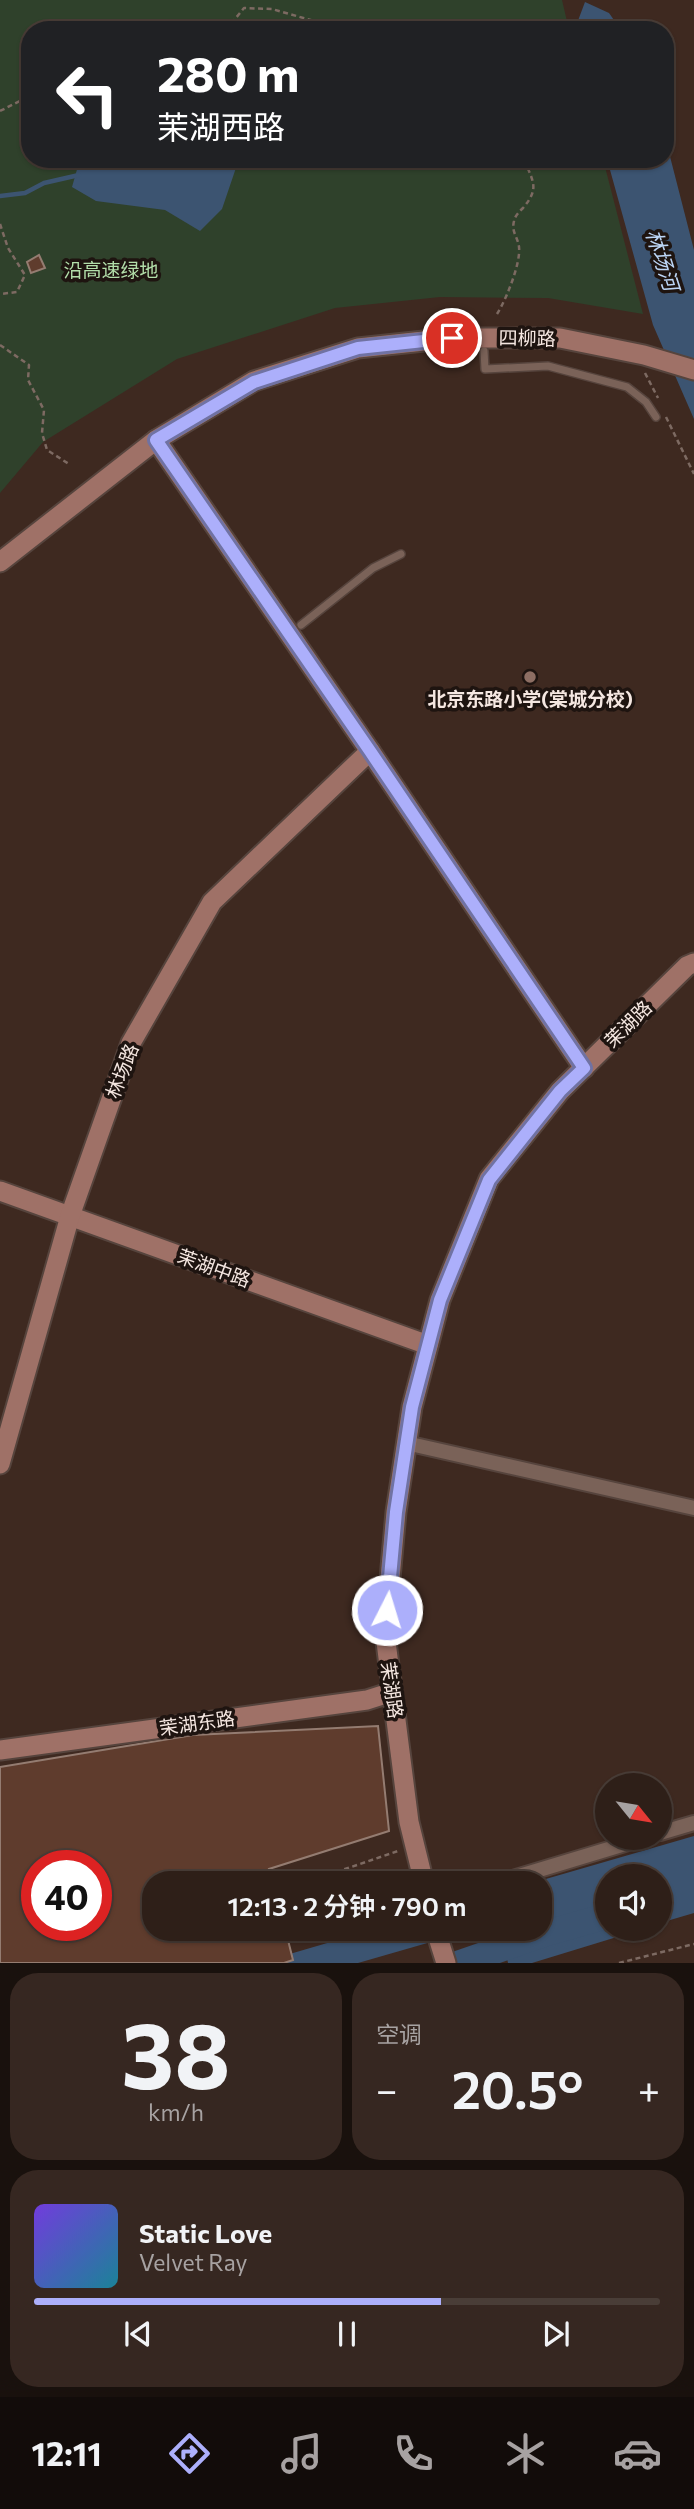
<!DOCTYPE html>
<html lang="zh">
<meta charset="utf-8">
<style>
body{margin:0;font-family:Commissioner,"Noto Sans SC",sans-serif;background:#362721;color:#f1f3f6;height:100vh;display:flex;flex-direction:column;font-size:26px;white-space:nowrap}
*{box-sizing:border-box;margin:0}
p{font-size:23px;color:#a7a2a2}
.icon{flex:none;width:38px;height:38px;fill:none;stroke:currentColor;stroke-width:2;stroke-linecap:round;stroke-linejoin:round}
.map{position:relative;height:1963px;overflow:hidden}
.drawer{display:flex;flex-direction:column;gap:10px;padding:10px;background:#19110d;flex:1}
.drawer>*{flex:none}
.top-card{position:absolute;left:21px;top:21px;width:653px;height:147px;border-radius:28px;box-shadow:0 2px 5px #0004,0 0 0 2px #493d37;background:#202124;color:#fff;overflow:hidden}
.needle{width:46px;rotate:120deg}
.buttons{position:absolute;left:595px;top:1773px;display:grid;gap:14px}
.buttons a{display:grid;place-items:center;width:77px;height:77px;border-radius:50%;background:#2e1f18;box-shadow:0 2px 5px #0004,0 0 0 2px #493d37;font-size:35px}
.speed{position:absolute;left:21px;top:1850px;display:flex;gap:14px;font-size:35px;font-weight:700;text-align:center}
.speed>*{display:grid;place-content:center;width:91px;height:91px;border-radius:50%;background:#2e1f18;box-shadow:0 2px 5px #0004,0 0 0 2px #493d37;line-height:1}
.speed .limit{border:10px solid #d22;background:#fff;color:#111}
.pin{position:absolute;display:grid;place-items:center;width:60px;height:60px;color:#fff;margin:-30px;border:4px solid #fff;border-radius:50%;box-shadow:0 2px 7px #0007}
.me{position:absolute;width:77px;margin:-38px;rotate:5deg;stroke-linejoin:round;filter:drop-shadow(0 0 5px #0008)}
.turn{display:flex;align-items:center;gap:24px;height:147px;padding:0 21px;font-size:32px}
.turn .icon{width:91px;height:91px;stroke-width:2.5}
.turn b{display:block;font-size:49px;line-height:60px}
.big{font-size:52px;font-weight:600;line-height:1.1}
.drawer .tile{flex:1;display:flex;flex-direction:column;justify-content:center;gap:10px;min-width:0;padding:0 24px;border-radius:28px;background:#362721}
.drawer .dial{align-items:center;gap:0}
.dial b{font-size:91px;line-height:1}
.song{display:flex;align-items:center;gap:21px}
.cover{width:84px;height:84px;border-radius:10px;background:linear-gradient(135deg,hsl(260 70% 55%),hsl(190 70% 35%))}
.played{height:7px;border-radius:4px;background:linear-gradient(90deg,#acaffb 65%,#493d37 65%)}
.keys{display:flex;justify-content:space-around;direction:ltr}
.heat{display:flex;justify-content:space-between;align-items:center;font-size:38px;direction:ltr}
.drawer .tiles{flex:1;display:grid;gap:10px;grid-template-columns:1fr 1fr}
.tile:last-child{grid-column:span 2}
.trip{position:absolute;left:142px;top:1871px;width:410px;height:70px;border-radius:28px;background:#2e1f18;box-shadow:0 2px 5px #0004,0 0 0 2px #493d37;font-weight:600;line-height:70px;text-align:center}
.dock{display:flex;height:112px;justify-content:space-around;align-items:center;background:#120c0a;color:#a7a2a2}
.dock .icon{width:49px;height:49px}
.dock .current{color:#acaffb}
.dock b{font-size:32px;color:#f1f3f6}
.map>svg:first-child{display:block}
</style>
<div class="map">
<svg width="694" height="1963" viewBox="0 0 694 1963">
<rect width="100%" height="100%" fill="#3e2920"/>
<polygon fill="#2f412b" points="0,0 562,0 569,30 30,30 30,159 603,159 643,314 548,298 440,297 335,308 177,359 43,442 0,493"/>
<g fill="#3c5471">
<polygon points="585,2 609,13 621,30 577,30 576,26"/>
<polygon points="665,137 694,250 694,419 653,325 607,159 665,159"/>
<polygon points="80,159 239,159 222,209 200,231 165,210 96,201 72,187"/>
<polygon points="694,1836 694,1913 660,1923 660,1876 607,1876 607,1928 643,1929 532,1963 508,1963 501,1929 539,1928 539,1883 532,1883"/>
<polygon points="375,1929 476,1929 358,1963 259,1963"/>
</g>
<g fill="none" stroke-linecap="round" stroke-linejoin="round">
<polyline stroke="#3c5471" stroke-width="4.5" points="0,196 25,193 44,183 79,175"/>
<polyline stroke="#3c5471" stroke-width="26" points="460,1963 547,1933 607,1916"/>
</g>
<g fill="#5f3c2d" stroke="#947c71" stroke-width="2" fill-rule="evenodd">
<polygon points="39,255 45,268 31,273 27,262"/>
<path d="M378,1726L389,1831L269,1869L273,1883H154V1928H285L293,1960L284,1963H0V1767L193,1735ZM37,1866H96V1925H37Z"/>
</g>
<g fill="none" stroke-linecap="round" stroke-linejoin="round">
<g stroke="#56443d" stroke-width="10">
<g id="lane">
<polyline points="484,351 485,369 548,366 627,387 646,402 656,417"/>
<polyline points="301,625 373,568 401,554"/>
</g>
</g>
<g stroke="#56443d" stroke-width="18">
<g id="street">
<polyline points="406,1443 694,1508"/>
<polyline points="660,1833 694,1823"/>
<polyline points="496,1883 645,1838"/>
</g>
</g>
<g stroke="#56443d" stroke-width="23">
<g id="secondary">
<polyline points="156,440 370,751 584,1068"/>
<polyline points="0,562 156,440 254,381 358,348 452,338 560,338 644,355 694,370"/>
<polyline points="0,1191 428,1345"/>
<polyline points="0,1464 70,1216 131,1043 212,902 370,751"/>
<polyline points="0,1750 367,1700 392,1692"/>
<polyline points="424,1883 409,1822 385,1634 396,1512 412,1407 440,1300 489,1179 560,1091 687,966 694,963"/>
<polyline points="435,1928 446,1963"/>
</g>
</g>
<g stroke="#7d6a62" stroke-width="2.5" stroke-dasharray="5 3.5" stroke-linecap="butt">
<polyline points="226,30 244,8 272,9 342,29 380,24 423,30"/>
<polyline points="0,111 30,96"/>
<polyline points="0,224 8,248 25,275 17,292 0,294"/>
<path d="M497,314C506,300 521,263 519,247C518,237 511,232 514,221C515,216 519,212 523,208C540,188 533,182 524,159"/>
<polyline points="0,345 29,365 28,380 44,410 42,433 47,450 69,464"/>
<polyline points="645,373 658,398"/>
<polyline points="666,417 694,474"/>
<polyline points="304,1883 398,1851"/>
<polyline points="318,1928 321,1941"/>
<polyline points="619,1963 694,1944"/>
</g>
<use href="#lane" stroke="#7a6258" stroke-width="7"/>
<use href="#street" stroke="#7a6258" stroke-width="14"/>
<use href="#secondary" stroke="#9f7167" stroke-width="19"/>
</g>
<g fill="none" stroke-linecap="round" stroke-linejoin="round">
<g stroke="#7072a3" stroke-width="18">
<polyline id="route" points="387,1610 396,1512 412,1407 440,1300 489,1180 560,1091 584,1068 370,751 156,440 254,382 358,348 452,338"/>
</g>
<use href="#route" stroke="#acaffb" stroke-width="12"/>
</g>
<circle fill="#8d6e63" stroke="#1e1410" stroke-width="2.5" cx="530" cy="677" r="7"/>
<g text-anchor="middle" stroke-width="7" stroke-linejoin="round" paint-order="stroke">
<g font-size="19" fill="#b3dfaa" stroke="#1e1410">
<text x="111" y="277">沿高速绿地</text>
</g>
<g font-size="19" fill="#f5e7e1" stroke="#1e1410">
<text transform="translate(527 338) rotate(1)" y="7">四柳路</text>
<text transform="translate(628 1024) rotate(-45)" y="7">茉湖路</text>
<text transform="translate(122 1071) rotate(-69)" y="7">林场路</text>
<text transform="translate(214 1268) rotate(20)" y="7">茉湖中路</text>
<text transform="translate(392 1690) rotate(82)" y="7">茉湖路</text>
<text transform="translate(197 1723) rotate(-8)" y="7">茉湖东路</text>
</g>
<g font-size="19" font-weight="bold" fill="#f5e7e1" stroke="#1e1410">
<text x="530" y="706">北京东路小学(棠城分校)</text>
</g>
<g font-size="21" font-style="italic" fill="#bcd5f5" stroke="#1e1410">
<text transform="translate(662 260) rotate(72)" y="7">林场河</text>
</g>
</g>
</svg>
<div class="buttons">
<a><svg class="needle" viewBox="-14 -14 28 28"><path d="M0-13l5 13h-10z" fill="#e53935"/><path d="M0 13l5-13h-10z" fill="#a7a2a2"/></svg></a>
<a><svg class="icon" aria-label="sound" viewBox="0 0 24 24"><path d="M4 9h4l5-4v14l-5-4H4zM17 9q2 3 0 6"/></svg></a>
</div>
<div class="speed"><div class="limit">40</div></div>
<div class="pin" style="left:452px;top:338px;background:#d93025"><svg class="icon" aria-label="arrive" viewBox="0 0 24 24"><path d="M6 21V4h12l-3 4 3 4H6"/></svg></div>
<svg class="me" style="left:387px;top:1610px" viewBox="-20 -20 40 40"><circle r="17" fill="#acaffb" stroke="#fff" stroke-width="3"/><path d="M0-11L8 9 0 5-8 9z" fill="#fff"/></svg>
<div class="trip">12:13 · 2 分钟 · 790 m</div>
<div class="top-card">
<div class="turn"><svg class="icon" aria-label="left" viewBox="0 0 24 24"><path d="M17 20v-9H6M10 6l-5 5 5 5"/></svg><div><b>280 m</b>茉湖西路</div></div>
</div>
</div>
<section class="drawer">
<div class="tiles">
<div class="tile dial"><b>38</b><p>km/h</p></div>
<div class="tile"><p>空调</p>
<div class="heat"><a>−</a><b class="big">20.5°</b><a>+</a></div>
</div>
<div class="tile">
<div class="song"><i class="cover"></i><div><b>Static Love</b><p>Velvet Ray</p></div></div>
<div class="played"></div>
<div class="keys"><svg class="icon" aria-label="previous" viewBox="0 0 24 24"><path d="M18 5L8 12l10 7zM5 5v14"/></svg><svg class="icon" aria-label="pause" viewBox="0 0 24 24"><path d="M8 5v14M16 5v14"/></svg><svg class="icon" aria-label="next" viewBox="0 0 24 24"><path d="M6 5l10 7-10 7zM19 5v14"/></svg></div>
</div>
</div>
</section>
<nav class="dock">
<b>12:11</b>
<svg class="icon current" aria-label="directions" viewBox="0 0 24 24"><path d="M12 3l9 9-9 9-9-9zM9 14v-3h6M13 9l2 2-2 2"/></svg>
<svg class="icon" aria-label="music" viewBox="0 0 24 24"><path d="M9 18V5l10-2v13"/><circle cx="6" cy="18" r="3"/><circle cx="16" cy="16" r="3"/></svg>
<svg class="icon" aria-label="phone" viewBox="0 0 24 24"><path d="M5 4h4l2 5-3 2q2 4 5 5l2-3 5 2v4C11 20 4 13 5 4z"/></svg>
<svg class="icon" aria-label="climate" viewBox="0 0 24 24"><path d="M12 3v18M4 7l16 10M4 17L20 7"/></svg>
<svg class="icon" aria-label="car" viewBox="0 0 24 24"><path d="M5 17H2v-5l4-1 3-4h7l3 4 3 1v5h-3M9 17h6M6 11h13"/><circle cx="7" cy="17" r="2"/><circle cx="17" cy="17" r="2"/></svg>
</nav>
